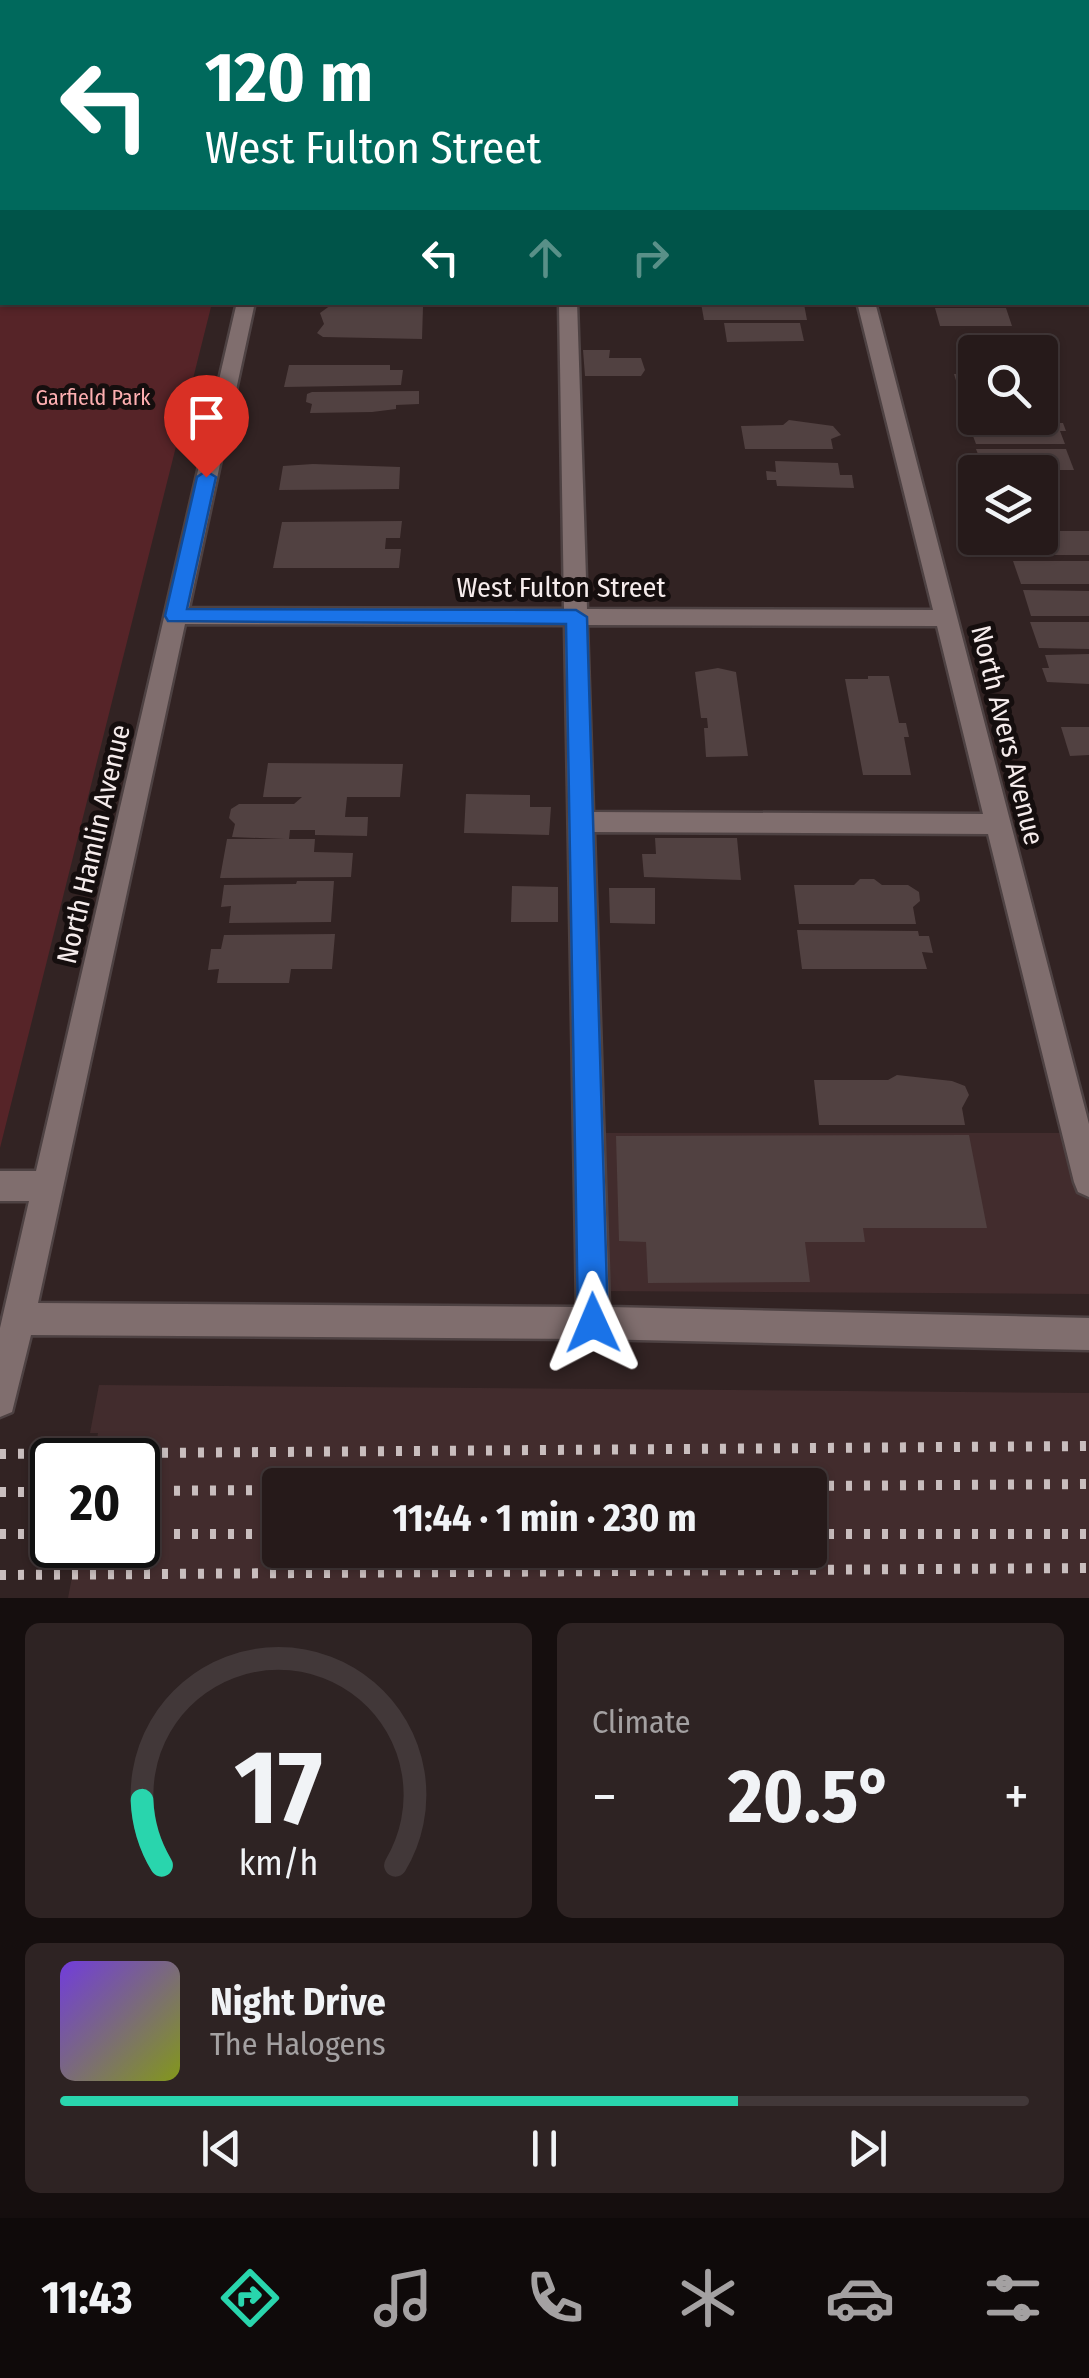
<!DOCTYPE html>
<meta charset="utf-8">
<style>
body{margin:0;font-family:"Fira Sans Condensed",sans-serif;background:#2e2323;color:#f1f3f6;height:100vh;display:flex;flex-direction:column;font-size:38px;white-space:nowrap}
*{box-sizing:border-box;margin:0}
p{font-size:32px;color:#a4a1a2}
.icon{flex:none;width:55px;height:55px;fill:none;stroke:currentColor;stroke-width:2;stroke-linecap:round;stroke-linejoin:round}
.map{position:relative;height:1598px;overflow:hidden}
.drawer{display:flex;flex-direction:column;gap:25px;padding:25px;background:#150e0e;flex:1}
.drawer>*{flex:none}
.banner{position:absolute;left:0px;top:0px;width:1090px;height:305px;box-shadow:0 2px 8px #0004,0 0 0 2px #423839;background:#00695c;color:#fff;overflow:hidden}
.controls{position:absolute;left:958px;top:335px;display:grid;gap:20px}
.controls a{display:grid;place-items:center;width:100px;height:100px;border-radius:10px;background:#261a1a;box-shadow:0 2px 8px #0004,0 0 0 2px #423839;font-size:50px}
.speed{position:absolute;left:30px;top:1438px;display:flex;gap:20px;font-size:50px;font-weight:700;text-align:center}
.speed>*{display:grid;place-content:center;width:130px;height:130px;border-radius:50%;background:#261a1a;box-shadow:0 2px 8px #0004,0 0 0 2px #423839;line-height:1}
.speed .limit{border:5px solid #111;border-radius:15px;background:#fff;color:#111}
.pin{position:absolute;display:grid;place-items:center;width:85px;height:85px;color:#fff;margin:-102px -42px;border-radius:50% 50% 50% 0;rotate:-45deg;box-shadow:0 0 10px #0007}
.pin .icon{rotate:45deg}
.me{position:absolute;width:110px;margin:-55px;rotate:359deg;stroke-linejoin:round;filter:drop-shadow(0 0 8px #0008)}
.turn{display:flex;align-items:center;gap:35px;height:210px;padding:0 40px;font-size:45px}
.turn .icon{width:130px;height:130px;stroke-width:2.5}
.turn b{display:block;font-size:70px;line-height:85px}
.lanes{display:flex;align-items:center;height:95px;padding:0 40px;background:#0003;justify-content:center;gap:50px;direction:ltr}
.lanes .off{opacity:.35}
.big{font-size:75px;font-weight:700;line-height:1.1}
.drawer .widget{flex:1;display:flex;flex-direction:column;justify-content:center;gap:15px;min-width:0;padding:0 35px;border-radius:15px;background:#2e2323}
.drawer .dial{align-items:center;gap:0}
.dial svg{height:260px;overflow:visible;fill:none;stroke:#423839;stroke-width:7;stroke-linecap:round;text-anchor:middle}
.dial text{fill:#f1f3f6;stroke:none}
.song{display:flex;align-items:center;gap:30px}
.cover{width:120px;height:120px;border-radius:15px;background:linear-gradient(135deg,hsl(260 70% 55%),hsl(70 70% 35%))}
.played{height:10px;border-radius:5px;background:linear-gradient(90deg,#29d5ad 70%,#423839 70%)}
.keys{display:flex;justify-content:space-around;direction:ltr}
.heat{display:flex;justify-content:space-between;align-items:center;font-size:55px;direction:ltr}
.drawer .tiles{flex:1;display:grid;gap:25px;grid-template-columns:1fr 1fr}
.widget:last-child{grid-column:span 2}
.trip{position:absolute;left:262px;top:1468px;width:565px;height:100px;border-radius:10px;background:#261a1a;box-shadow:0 2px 8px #0004,0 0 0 2px #423839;font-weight:700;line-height:100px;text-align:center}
.tabs{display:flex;height:160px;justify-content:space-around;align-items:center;background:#0f0a0a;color:#a4a1a2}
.tabs .icon{width:70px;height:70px}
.tabs .current{color:#29d5ad}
.tabs b{font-size:45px;color:#f1f3f6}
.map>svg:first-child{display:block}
</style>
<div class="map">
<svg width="1089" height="1598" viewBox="0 0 1089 1598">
<rect width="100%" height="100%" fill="#322323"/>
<g fill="#422c2d" fill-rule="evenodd">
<polygon points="455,0 1089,0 1089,121 1088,2"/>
<polygon points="589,1133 1089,1133 1089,1294 593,1291"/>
<path d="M99,1385L1089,1393V1598H68L78,1545H138V1460H93L98,1433H90ZM810,1485V1550H280V1485Z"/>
</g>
<polygon fill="#562428" points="0,107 2,302 212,303 0,1148"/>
<g fill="#514141">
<polygon points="701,303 797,303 804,304 807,320 704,320"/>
<polygon points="331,305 423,307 422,339 323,337 317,333 324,324 320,313"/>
<polygon points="935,308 1006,308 1012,326 940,326"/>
<polygon points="724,323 800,323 804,341 727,342"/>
<polygon points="583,350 610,350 609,358 641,358 645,370 641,376 585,376"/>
<polygon points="289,365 390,365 390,370 403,370 401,385 284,387"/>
<polygon points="954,374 975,374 975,394 960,394"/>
<polygon points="419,391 419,404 396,405 396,409 372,412 310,413 312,404 306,402 307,394 312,392"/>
<polygon points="789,420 833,426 841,435 831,439 833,449 745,449 741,426 783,425"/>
<polygon points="968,423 1063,423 1066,431 1060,431 1065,444 976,444"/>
<polygon points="976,449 1066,449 1074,470 984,470"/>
<polygon points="775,461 838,463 840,475 852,475 854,488 777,486 776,480 767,480 766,471 776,472"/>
<polygon points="313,464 400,467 399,489 279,490 283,466"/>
<polygon points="402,521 400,538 386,538 385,549 401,549 399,568 273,568 282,522"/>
<polygon points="1040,531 1089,531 1089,555 1011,555 1006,538 1040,538"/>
<polygon points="1013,561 1089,561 1089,584 1021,584"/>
<polygon points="1023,590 1089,591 1089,616 1031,616"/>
<polygon points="1030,622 1089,622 1089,649 1039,648"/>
<polygon points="1089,654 1089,684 1047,682 1042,668 1049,668 1045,655"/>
<polygon points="718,668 736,672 748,756 706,757 704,728 708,728 707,718 701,718 695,672"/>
<polygon points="868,676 889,676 899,723 906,723 909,737 904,737 911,775 863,775 845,679 868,679"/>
<polygon points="1061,727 1089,727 1089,755 1070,756"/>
<polygon points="268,763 403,764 400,797 347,797 345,817 368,817 367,836 315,835 315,830 290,830 289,839 315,839 314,852 353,853 351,877 220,878 227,839 285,839 232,837 235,824 229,818 231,809 239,804 294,804 302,797 263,797"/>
<polygon points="466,794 530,795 530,807 551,807 549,835 464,833"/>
<polygon points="655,838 737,838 741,880 644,877 642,854 656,854"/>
<polygon points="860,879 874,879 882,885 908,885 919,892 920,901 913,907 916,924 799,924 794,885 854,885"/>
<polygon points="297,881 334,881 331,922 229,923 231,906 221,907 224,885 296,884"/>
<polygon points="512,886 558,887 558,922 511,922"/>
<polygon points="609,888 655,888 655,924 610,923"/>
<polygon points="797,930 918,931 919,936 929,936 933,953 922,952 927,969 802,969"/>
<polygon points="335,934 332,969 291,969 289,983 217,983 219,969 208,970 211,949 221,949 224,935"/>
<polygon points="897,1075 952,1081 965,1086 969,1095 962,1108 965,1125 819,1125 814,1080 888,1080"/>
<polygon points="969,1135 987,1228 863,1228 865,1242 805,1242 810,1282 648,1283 646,1242 619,1241 616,1136"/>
</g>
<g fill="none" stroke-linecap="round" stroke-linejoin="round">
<g stroke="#4e4243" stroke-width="5">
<g id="minor">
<rect x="306" y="0" width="14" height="2"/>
<rect x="448" y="0" width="14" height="2"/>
<polygon points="1061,0 1076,0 1077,2 1063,2"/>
<rect x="1088" y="31" width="1" height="11"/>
<rect x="1088" y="257" width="1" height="11"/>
<path d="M237,302H255L189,608L564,609L559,302H577L587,609L933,610L857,302H875L1089,1124V1197L1078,1192L1074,1182L988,834L594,832L609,1307L1089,1318V1350L593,1339L31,1335L12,1412L0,1417V1328L29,1201H0V1171H36ZM185,624L565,625L577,1307L38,1303ZM587,625L937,626L983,814L593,812Z"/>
</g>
</g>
<g stroke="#4e4243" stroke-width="5">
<g id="major">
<polygon points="0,85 2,86 2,94 0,95"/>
<rect x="1088" y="135" width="1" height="10"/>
</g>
</g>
<g stroke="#9c9090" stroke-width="4" stroke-dasharray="2.5 2.5" stroke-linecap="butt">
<polyline points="183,0 187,2"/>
<polyline points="0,59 2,55"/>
</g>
<use href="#minor" fill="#806e6e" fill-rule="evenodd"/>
<use href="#major" fill="#54aa93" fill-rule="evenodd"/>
<g stroke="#c9bebe" stroke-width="10" stroke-dasharray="6 12" stroke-linecap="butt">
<polyline points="0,1454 1089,1446"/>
<polyline points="810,1486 1089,1484"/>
<polyline points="138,1491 280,1490"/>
<polyline points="0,1492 52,1492"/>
<polyline points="0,1534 52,1534"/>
<polyline points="138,1534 280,1534"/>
<polyline points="810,1534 1089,1534"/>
<polyline points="0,1575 1089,1568"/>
</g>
</g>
<polygon fill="#1a73e8" stroke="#114b97" stroke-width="2.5" points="206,471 216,477 187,609 576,610 587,617 608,1323 603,1334 593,1338 583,1334 578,1323 566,624 168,621 165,616 197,477"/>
<g text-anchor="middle" stroke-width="10" stroke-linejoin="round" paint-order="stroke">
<g font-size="22" fill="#feafb1" stroke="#150e0e">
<text x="93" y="405">Garfield Park</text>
</g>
<g font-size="28" fill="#f6ecec" stroke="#150e0e">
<text x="561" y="597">West Fulton Street</text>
<text transform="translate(1008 735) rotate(76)" y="10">North Avers Avenue</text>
<text transform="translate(93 844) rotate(-77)" y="10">North Hamlin Avenue</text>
</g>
</g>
</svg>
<div class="controls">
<a><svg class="icon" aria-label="search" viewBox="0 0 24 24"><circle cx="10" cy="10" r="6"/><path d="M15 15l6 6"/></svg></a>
<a><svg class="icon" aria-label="layers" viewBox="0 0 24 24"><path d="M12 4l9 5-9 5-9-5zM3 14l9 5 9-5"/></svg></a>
</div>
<div class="speed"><div class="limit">20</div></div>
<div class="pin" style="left:206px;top:477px;background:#d93025"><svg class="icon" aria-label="arrive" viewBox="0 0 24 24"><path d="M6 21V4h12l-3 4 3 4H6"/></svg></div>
<svg class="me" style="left:593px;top:1323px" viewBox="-20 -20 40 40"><path d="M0-17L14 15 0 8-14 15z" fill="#1a73e8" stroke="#fff" stroke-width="4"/></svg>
<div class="trip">11:44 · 1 min · 230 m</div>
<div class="banner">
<div class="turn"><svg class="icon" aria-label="left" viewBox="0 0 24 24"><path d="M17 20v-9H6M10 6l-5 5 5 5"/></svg><div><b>120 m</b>West Fulton Street</div></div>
<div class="lanes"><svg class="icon" aria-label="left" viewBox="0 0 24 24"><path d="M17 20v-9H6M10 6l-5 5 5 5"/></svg><svg class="icon off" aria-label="ahead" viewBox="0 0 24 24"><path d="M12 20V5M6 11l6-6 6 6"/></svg><svg class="icon off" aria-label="right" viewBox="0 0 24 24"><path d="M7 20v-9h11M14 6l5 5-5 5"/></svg></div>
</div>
</div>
<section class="drawer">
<div class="tiles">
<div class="widget dial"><svg viewBox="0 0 100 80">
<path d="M14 69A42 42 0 1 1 86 69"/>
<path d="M14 69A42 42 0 0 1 8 49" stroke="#29d5ad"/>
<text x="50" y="56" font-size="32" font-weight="700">17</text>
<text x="50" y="72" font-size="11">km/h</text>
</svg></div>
<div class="widget"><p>Climate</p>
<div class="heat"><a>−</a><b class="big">20.5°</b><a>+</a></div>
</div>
<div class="widget">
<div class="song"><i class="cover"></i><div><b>Night Drive</b><p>The Halogens</p></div></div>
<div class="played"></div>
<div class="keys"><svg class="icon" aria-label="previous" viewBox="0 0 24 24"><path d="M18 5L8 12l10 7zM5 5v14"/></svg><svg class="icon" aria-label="pause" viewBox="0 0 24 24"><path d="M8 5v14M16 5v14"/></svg><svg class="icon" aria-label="next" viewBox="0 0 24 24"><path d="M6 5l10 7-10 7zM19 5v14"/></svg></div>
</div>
</div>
</section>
<nav class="tabs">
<b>11:43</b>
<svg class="icon current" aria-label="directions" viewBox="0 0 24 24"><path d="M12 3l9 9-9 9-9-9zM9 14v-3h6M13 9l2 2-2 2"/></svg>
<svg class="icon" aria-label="music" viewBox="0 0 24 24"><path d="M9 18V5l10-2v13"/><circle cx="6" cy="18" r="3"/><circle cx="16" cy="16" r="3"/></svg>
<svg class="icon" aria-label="phone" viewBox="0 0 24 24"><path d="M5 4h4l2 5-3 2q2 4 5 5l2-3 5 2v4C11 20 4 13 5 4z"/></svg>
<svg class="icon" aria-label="climate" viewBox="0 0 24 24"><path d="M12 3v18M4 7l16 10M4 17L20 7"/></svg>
<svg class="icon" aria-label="car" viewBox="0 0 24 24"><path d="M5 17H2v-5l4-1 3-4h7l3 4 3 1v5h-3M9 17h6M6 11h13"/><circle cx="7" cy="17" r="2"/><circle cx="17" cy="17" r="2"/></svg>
<svg class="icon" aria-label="filters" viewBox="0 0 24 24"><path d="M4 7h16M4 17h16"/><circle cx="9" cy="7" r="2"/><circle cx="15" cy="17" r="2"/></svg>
</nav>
